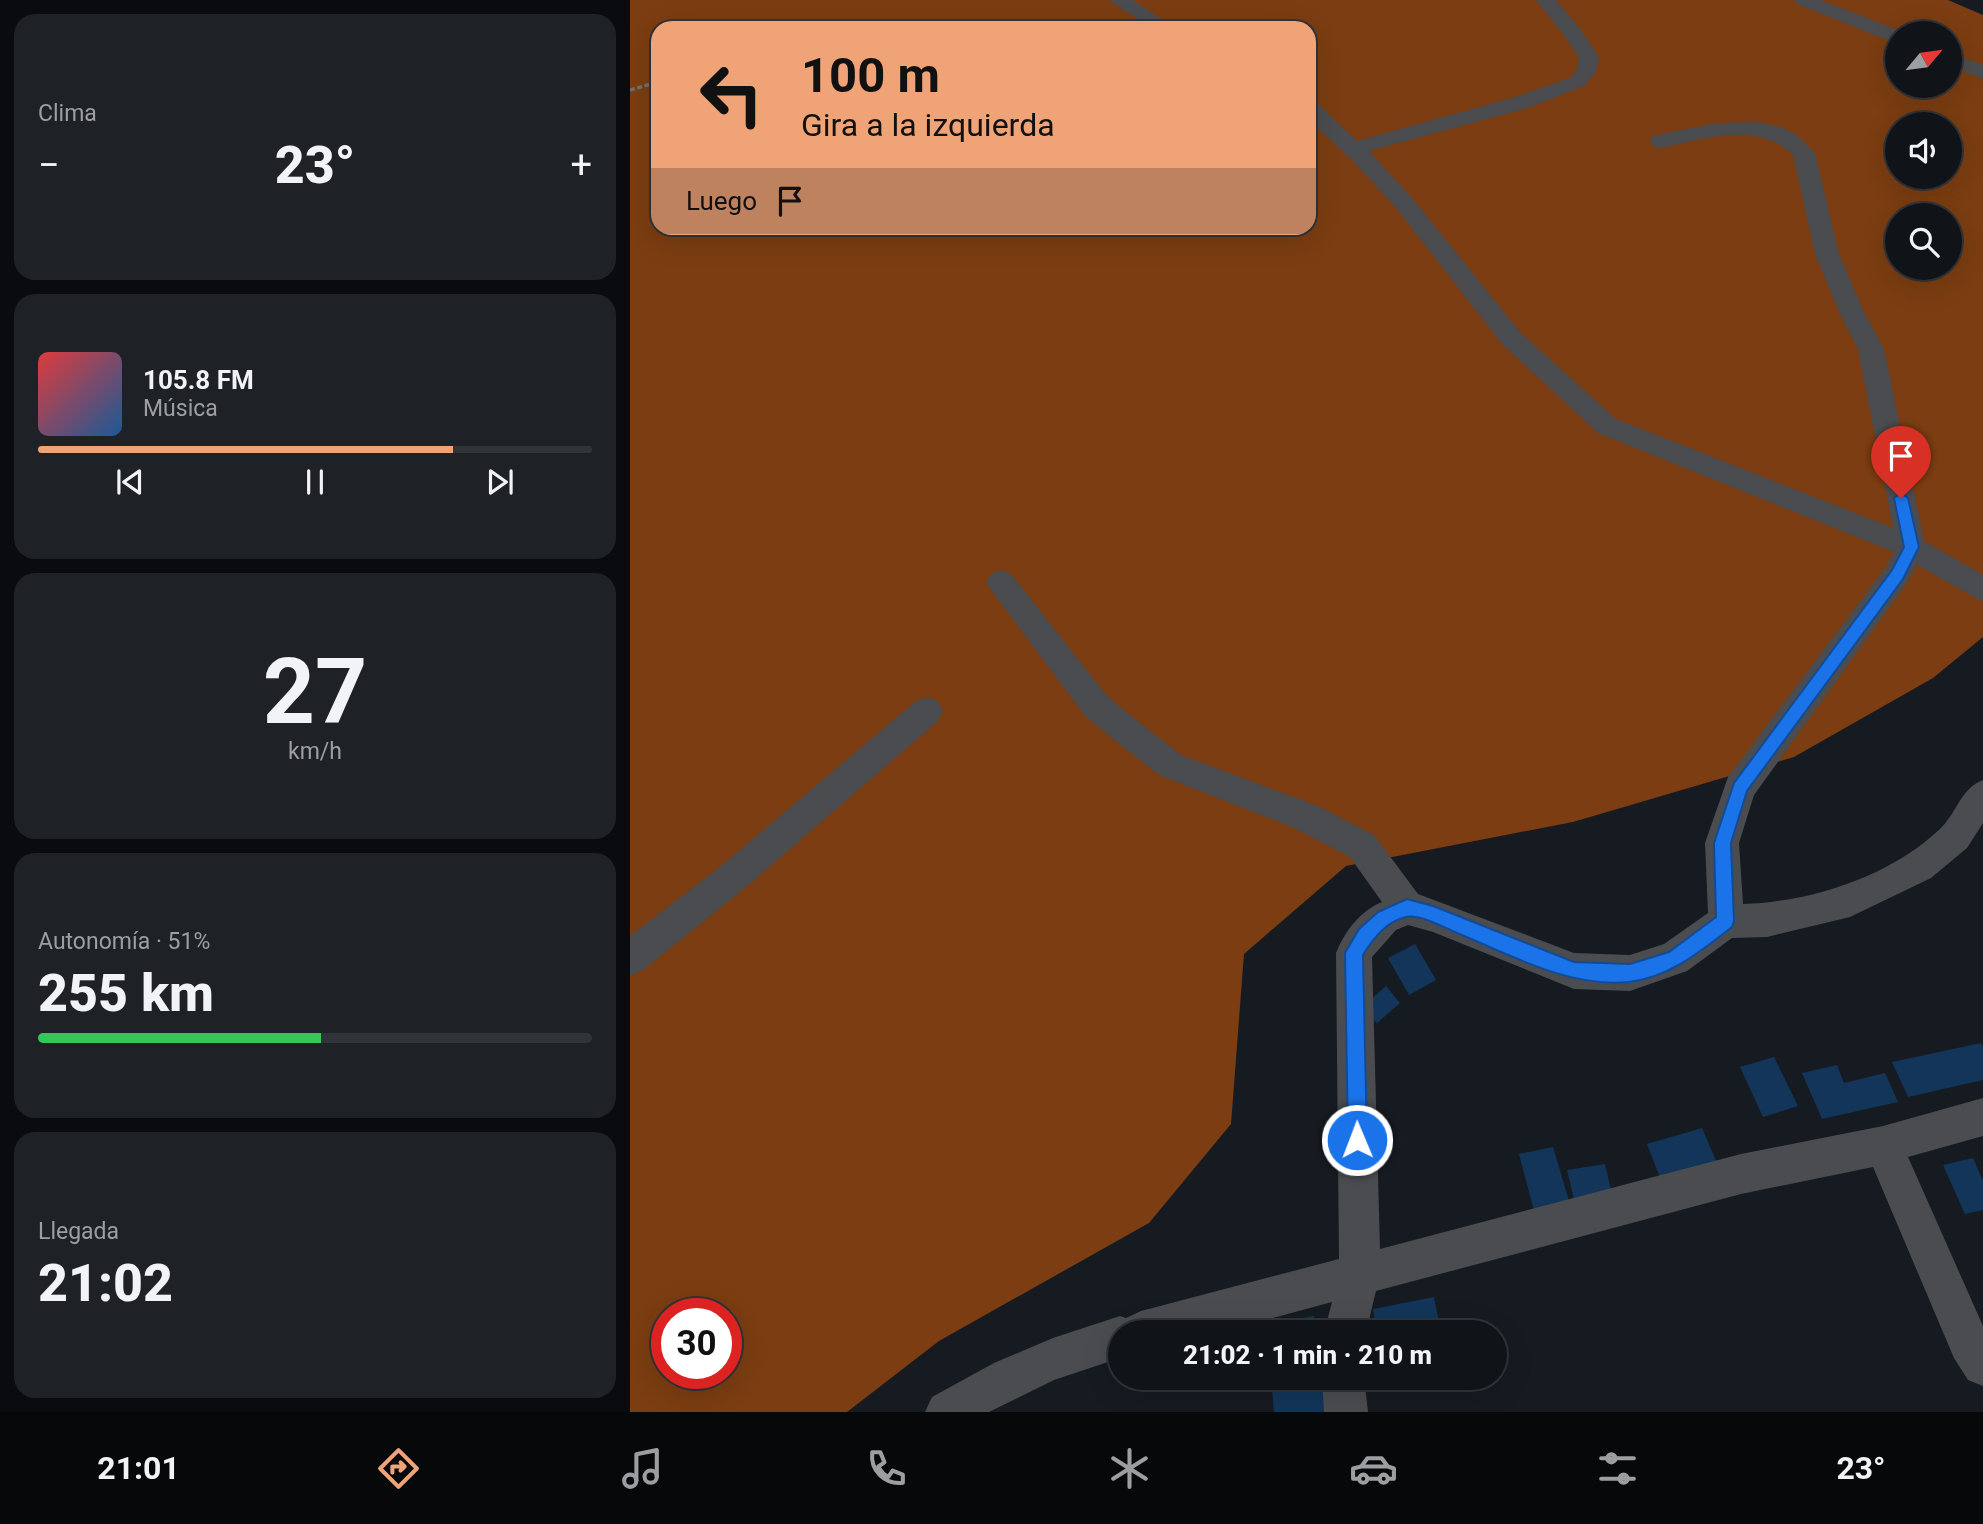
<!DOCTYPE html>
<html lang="es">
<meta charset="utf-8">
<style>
body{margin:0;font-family:Roboto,sans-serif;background:#1e2126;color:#f1f3f6;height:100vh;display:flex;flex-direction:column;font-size:26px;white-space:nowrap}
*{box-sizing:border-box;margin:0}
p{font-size:23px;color:#9c9ea2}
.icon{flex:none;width:38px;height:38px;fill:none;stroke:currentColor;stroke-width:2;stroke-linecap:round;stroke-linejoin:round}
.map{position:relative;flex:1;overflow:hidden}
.panel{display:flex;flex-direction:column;gap:14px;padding:14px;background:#090b0e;width:630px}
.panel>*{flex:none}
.hud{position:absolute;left:21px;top:21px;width:665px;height:214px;border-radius:21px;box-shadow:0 7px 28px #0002,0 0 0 2px #303338;background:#efa377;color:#111;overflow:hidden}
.needle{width:46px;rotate:61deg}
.controls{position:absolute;left:1255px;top:21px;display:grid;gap:14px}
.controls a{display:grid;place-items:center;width:77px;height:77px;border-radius:50%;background:#101419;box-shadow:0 7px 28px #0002,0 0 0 2px #303338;font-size:35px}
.speed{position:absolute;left:21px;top:1298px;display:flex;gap:14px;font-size:35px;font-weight:700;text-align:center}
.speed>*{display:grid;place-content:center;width:91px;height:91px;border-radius:50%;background:#101419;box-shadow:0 7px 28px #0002,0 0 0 2px #303338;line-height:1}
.speed .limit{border:10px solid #d22;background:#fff;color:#111}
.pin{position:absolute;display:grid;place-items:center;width:60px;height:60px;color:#fff;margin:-72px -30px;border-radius:50% 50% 50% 0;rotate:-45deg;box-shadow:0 0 7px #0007}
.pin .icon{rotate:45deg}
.me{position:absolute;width:77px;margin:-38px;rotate:359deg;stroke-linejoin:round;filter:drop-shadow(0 0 5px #0008)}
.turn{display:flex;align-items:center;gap:24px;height:147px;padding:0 35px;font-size:32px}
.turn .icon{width:91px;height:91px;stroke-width:2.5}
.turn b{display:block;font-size:49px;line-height:60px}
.then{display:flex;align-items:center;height:66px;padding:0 35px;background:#0003;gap:14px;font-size:26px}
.big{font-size:52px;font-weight:800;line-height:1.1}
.panel .tile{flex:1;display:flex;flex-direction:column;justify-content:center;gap:10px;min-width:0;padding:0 24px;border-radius:21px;background:#1e2126}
.panel .dial{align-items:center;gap:0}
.dial b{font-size:91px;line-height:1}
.song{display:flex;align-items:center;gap:21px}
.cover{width:84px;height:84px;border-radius:10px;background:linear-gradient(135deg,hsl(0 70% 55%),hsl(210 70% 35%))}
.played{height:7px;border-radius:4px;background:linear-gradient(90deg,#efa377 75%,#303338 75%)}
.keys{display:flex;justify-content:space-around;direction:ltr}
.heat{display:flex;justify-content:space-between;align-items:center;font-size:38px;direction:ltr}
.charge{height:10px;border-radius:5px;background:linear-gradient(90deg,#34c759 51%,#303338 0)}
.trip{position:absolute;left:478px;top:1320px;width:399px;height:70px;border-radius:35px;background:#101419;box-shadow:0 7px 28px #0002,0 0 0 2px #303338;font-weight:800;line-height:70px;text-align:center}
.tab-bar{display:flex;height:112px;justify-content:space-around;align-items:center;background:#06080a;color:#9c9ea2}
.tab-bar .icon{width:49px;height:49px}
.tab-bar .on{color:#efa377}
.tab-bar b{font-size:32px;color:#f1f3f6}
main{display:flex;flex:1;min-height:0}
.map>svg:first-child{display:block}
</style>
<main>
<section class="panel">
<div class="tile"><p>Clima</p>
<div class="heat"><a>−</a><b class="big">23°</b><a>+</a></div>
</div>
<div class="tile">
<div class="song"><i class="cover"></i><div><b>105.8 FM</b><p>Música</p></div></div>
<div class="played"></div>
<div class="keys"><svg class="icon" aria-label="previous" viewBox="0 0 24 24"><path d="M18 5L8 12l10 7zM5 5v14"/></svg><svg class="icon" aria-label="pause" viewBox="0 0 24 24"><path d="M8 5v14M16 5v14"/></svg><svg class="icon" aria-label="next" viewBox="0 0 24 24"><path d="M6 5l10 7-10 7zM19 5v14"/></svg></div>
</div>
<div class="tile dial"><b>27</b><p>km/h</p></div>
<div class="tile"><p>Autonomía · 51%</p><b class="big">255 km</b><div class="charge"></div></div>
<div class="tile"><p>Llegada</p><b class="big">21:02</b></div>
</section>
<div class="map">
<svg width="1353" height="1412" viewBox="0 0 1353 1412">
<rect width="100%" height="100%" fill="#161b21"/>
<path fill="#7b3d11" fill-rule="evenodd" d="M0,0H1318L1353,15V637L1303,678L1164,757L943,822L716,866L614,954L601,1124L519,1223L309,1341L217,1412H0ZM28,28H679V228H28ZM1267,33H1320V86H1267ZM1267,124H1320V177H1267ZM1267,215H1320V268H1267ZM37,1314H96V1374H37Z"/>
<g fill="#123559">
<polygon points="785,944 806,980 779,995 758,958"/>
<polygon points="756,986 770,1003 747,1023 732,1007"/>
<polygon points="1351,1043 1353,1048 1353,1080 1278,1097 1262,1062"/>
<polygon points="1144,1057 1168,1106 1133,1117 1110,1067"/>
<polygon points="1207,1065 1214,1083 1255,1073 1268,1102 1192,1119 1172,1073"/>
<polygon points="1072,1128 1087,1163 1031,1180 1017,1144"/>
<polygon points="923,1147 940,1204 904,1211 889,1154"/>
<polygon points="1343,1158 1353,1181 1353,1210 1335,1214 1313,1165"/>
<polygon points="975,1164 983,1199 945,1204 937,1170"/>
<polygon points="804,1297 811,1332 747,1332 743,1309"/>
<polygon points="684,1316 686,1332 636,1332 635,1324"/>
<polygon points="641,1377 692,1377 697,1412 644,1412"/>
</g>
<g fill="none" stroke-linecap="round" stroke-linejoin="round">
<polyline stroke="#6b7075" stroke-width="3.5" stroke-dasharray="5 2.5" stroke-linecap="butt" points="0,90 28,82"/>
<g fill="#4a4c4f" fill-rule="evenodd">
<polygon points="479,0 503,0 545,28 521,28"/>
<path d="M906,0H926L952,31L969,58L966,72L954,86L898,108L739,151L782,198L890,332L986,419L1263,528L1228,349L1210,314L1185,254L1163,155C1126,120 1076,139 1031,148L1023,146L1020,141L1023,136L1031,134L1087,123L1126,122L1151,127L1167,135L1185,153L1209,254L1234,312L1254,349L1294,541L1353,575V602L1287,565L1277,583L1124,795L1109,843L1113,904C1182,902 1261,876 1311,828C1327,812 1331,788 1353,780V823L1337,848L1301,878L1220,917L1137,937L1102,938L1057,971L1000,991L944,989L803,932L778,925L766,930L742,957L750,1249L1111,1154L1253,1126L1353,1098V1136L1278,1157L1353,1326V1386L1338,1380L1324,1358L1243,1167L1111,1194L746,1291L736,1332H694L702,1302L591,1332H490V1358L424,1380L359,1412H295L302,1397L364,1363L423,1338L490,1316L496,1318L511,1311L709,1259L706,953C715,931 730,911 752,902L720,857L664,828L529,775L488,743L455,716L361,590L356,582L361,574L371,570L381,574L477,696L510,723L551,755L688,806L744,835L788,894L944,953L1000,955L1034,944L1078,913L1075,843L1098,777L1256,567L1264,552L968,433L872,344L766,208L724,162L679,120V102L687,103L727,141L882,98L940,78L946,71L949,58L936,38Z"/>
<polygon points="1164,0 1191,0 1275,33 1267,33 1267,43 1260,41 1167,4"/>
<polygon points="1320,53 1353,65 1353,79 1320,66"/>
<polygon points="297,697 308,701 313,711 308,721 115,888 13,970 0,976 0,936 91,866 286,701"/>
<polygon points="692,1377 734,1377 738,1412 694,1412"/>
</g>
</g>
<path fill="#1a73e8" stroke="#114b97" stroke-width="2" d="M1271,493L1278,498L1289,547L1273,579L1117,791L1101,843L1104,921L1102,927C1071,951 1040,977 999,982C939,988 881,955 827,933C813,927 790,914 776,917C757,921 742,940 733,955L737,1140L734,1147L727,1150L721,1147L718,1140L715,953L729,929L748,912L777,899L803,906L944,962L1000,964L1039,952L1086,917L1084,843L1104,783L1262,570L1274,547L1264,498Z"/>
</svg>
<div class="controls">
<a><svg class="needle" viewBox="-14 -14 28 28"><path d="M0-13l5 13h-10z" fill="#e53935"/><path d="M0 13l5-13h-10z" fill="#9c9ea2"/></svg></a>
<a><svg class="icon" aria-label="sound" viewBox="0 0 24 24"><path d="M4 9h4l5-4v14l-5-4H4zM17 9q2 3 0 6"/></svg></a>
<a><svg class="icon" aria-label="search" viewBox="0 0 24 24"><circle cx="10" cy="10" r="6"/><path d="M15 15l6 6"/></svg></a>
</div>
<div class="speed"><div class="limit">30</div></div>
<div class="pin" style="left:1271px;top:498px;background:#d93025"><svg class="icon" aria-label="arrive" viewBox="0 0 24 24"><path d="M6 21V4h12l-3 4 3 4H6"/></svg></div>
<svg class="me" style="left:727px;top:1140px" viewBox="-20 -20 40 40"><circle r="17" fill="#1a73e8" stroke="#fff" stroke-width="3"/><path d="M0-11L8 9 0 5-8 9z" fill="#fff"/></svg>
<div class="trip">21:02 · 1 min · 210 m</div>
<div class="hud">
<div class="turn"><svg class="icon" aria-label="left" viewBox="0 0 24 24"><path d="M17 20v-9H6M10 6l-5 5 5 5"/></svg><div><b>100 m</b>Gira a la izquierda</div></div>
<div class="then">Luego<svg class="icon" aria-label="arrive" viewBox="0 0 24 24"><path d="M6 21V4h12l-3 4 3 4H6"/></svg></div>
</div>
</div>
</main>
<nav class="tab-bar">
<b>21:01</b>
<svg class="icon on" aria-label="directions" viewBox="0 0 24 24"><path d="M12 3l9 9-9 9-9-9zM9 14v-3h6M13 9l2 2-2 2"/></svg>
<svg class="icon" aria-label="music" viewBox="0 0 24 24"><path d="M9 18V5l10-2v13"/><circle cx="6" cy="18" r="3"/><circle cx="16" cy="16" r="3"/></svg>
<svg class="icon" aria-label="phone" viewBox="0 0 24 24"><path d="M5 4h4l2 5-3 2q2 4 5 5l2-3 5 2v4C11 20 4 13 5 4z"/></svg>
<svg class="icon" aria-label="climate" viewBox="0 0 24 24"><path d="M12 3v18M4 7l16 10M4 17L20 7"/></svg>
<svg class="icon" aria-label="car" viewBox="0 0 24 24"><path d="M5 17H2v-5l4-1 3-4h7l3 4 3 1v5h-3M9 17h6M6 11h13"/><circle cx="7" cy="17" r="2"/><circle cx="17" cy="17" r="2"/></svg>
<svg class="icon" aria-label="filters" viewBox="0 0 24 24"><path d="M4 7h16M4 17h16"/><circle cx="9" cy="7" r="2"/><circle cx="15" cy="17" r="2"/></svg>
<b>23°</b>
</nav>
